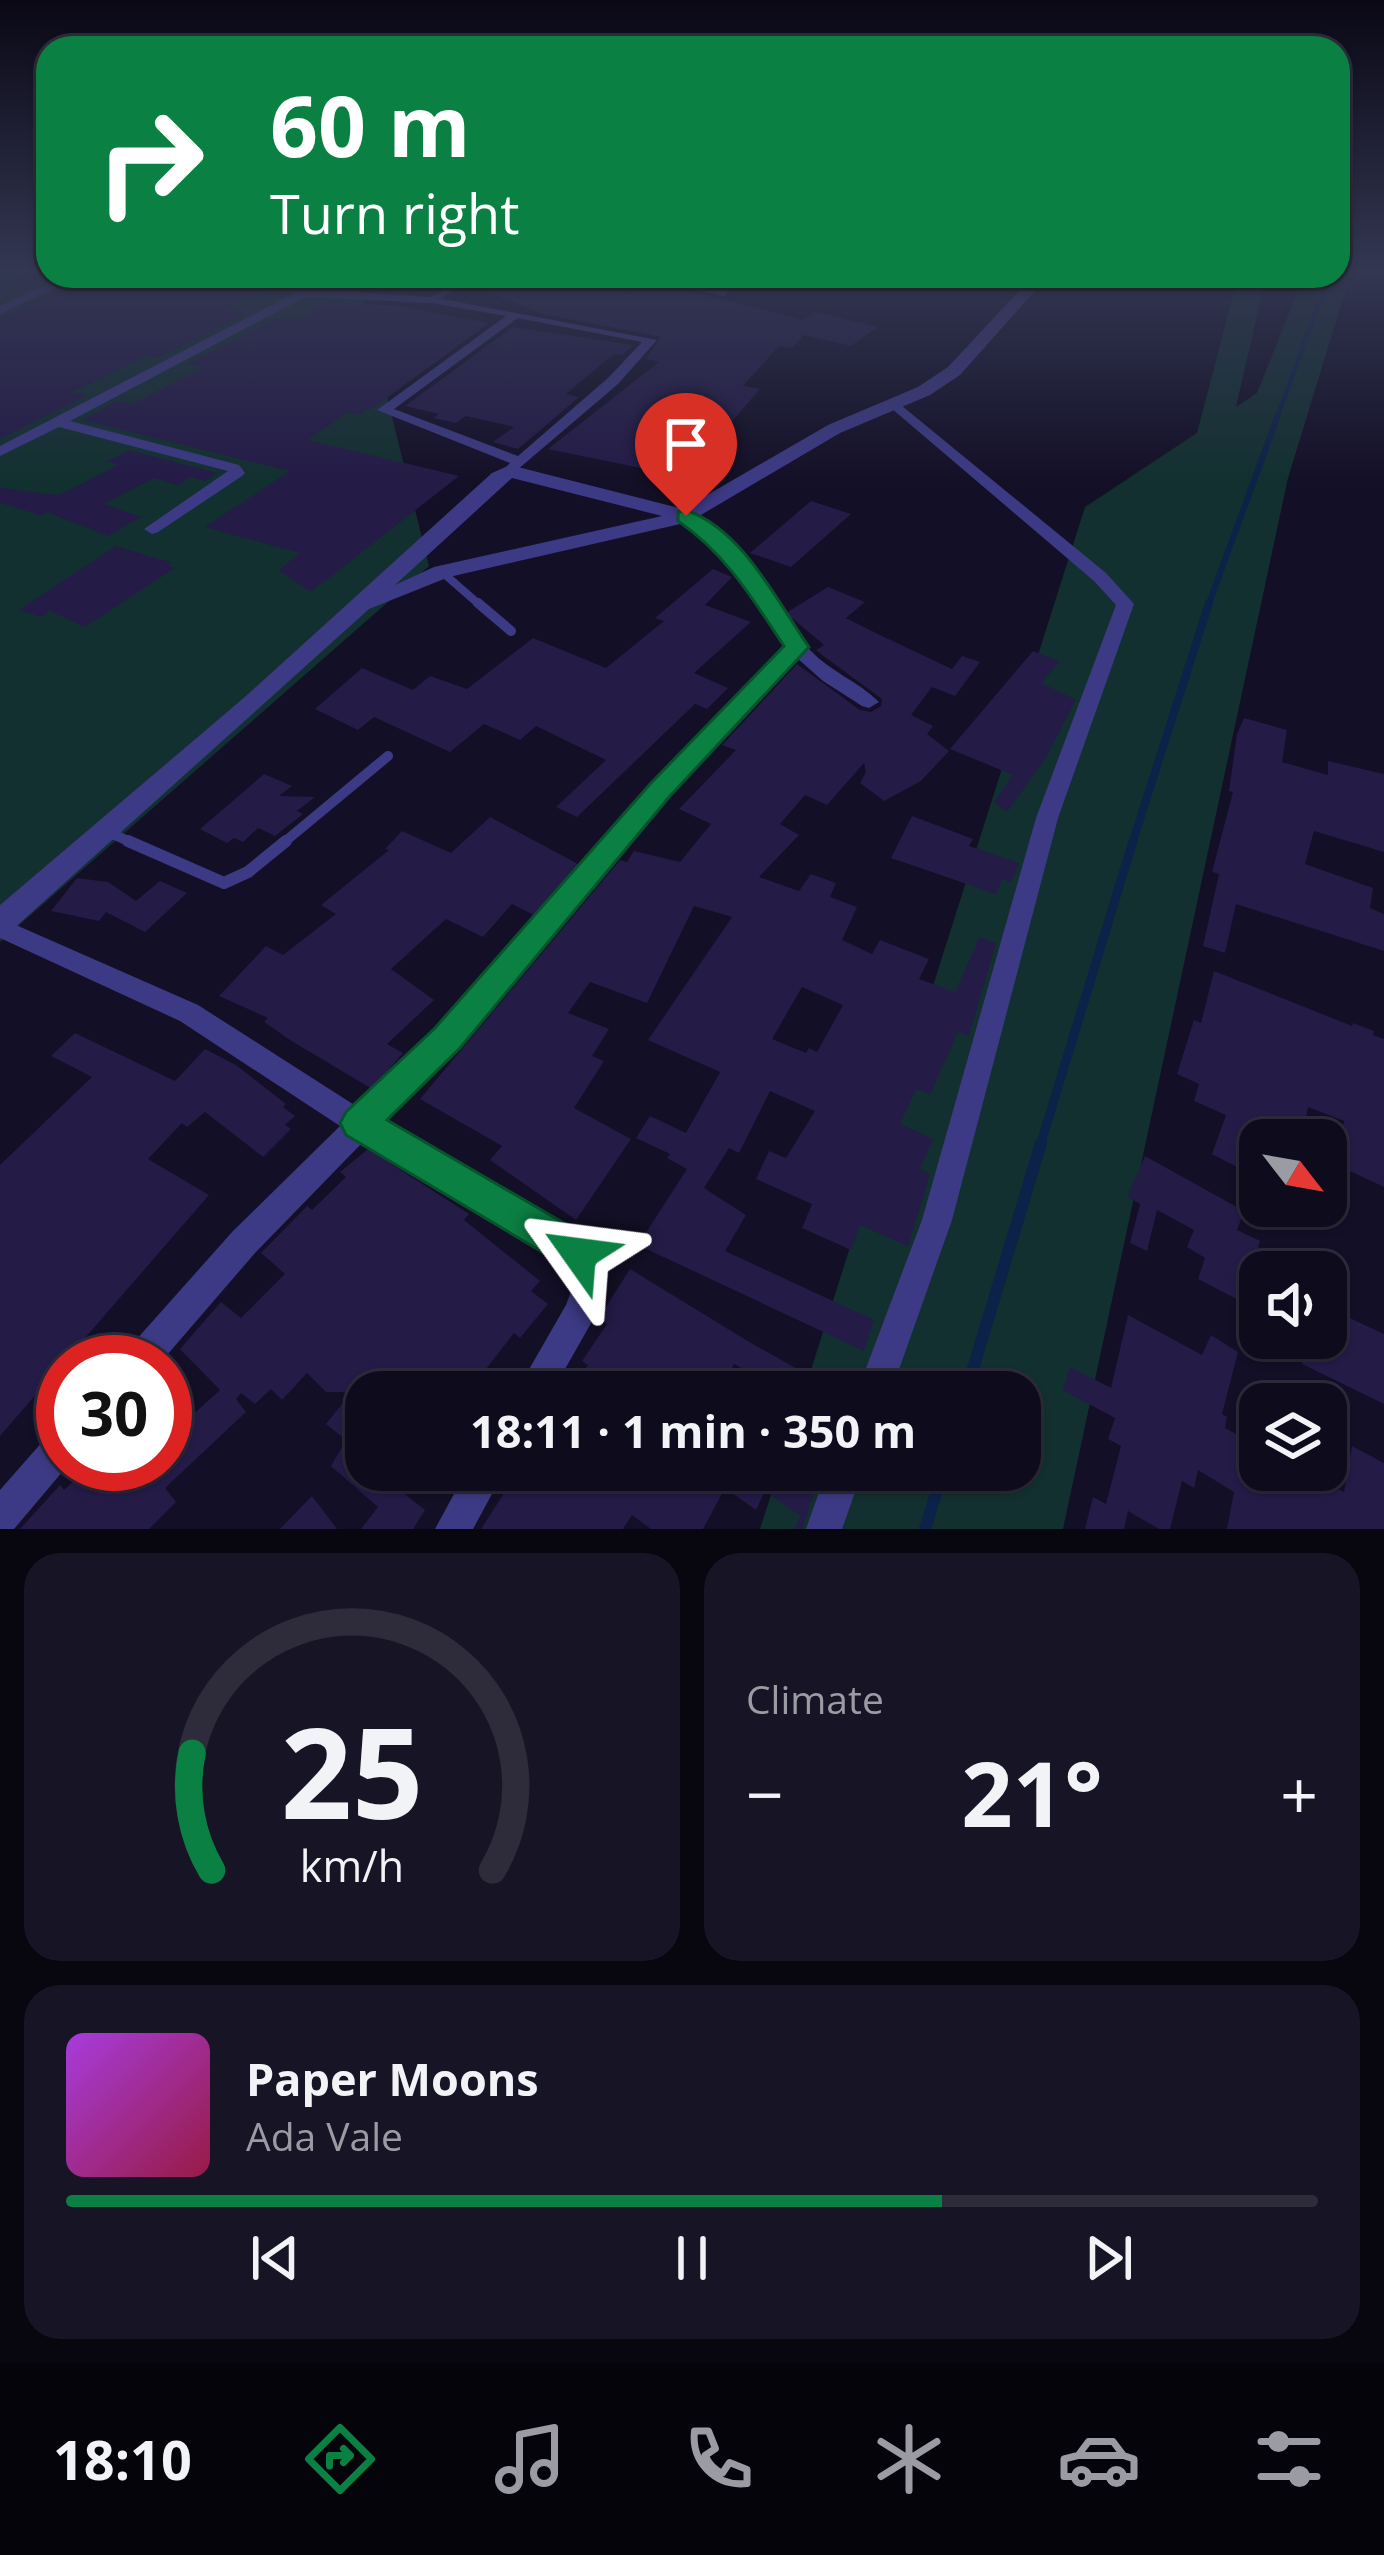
<!DOCTYPE html>
<meta charset="utf-8">
<style>
body{margin:0;font-family:"Open Sans",sans-serif;background:#171425;color:#f1f3f6;height:100vh;display:flex;flex-direction:column;font-size:45px;white-space:nowrap}
*{box-sizing:border-box;margin:0}
p{font-size:39px;color:#9b9ba3}
.icon{flex:none;width:66px;height:66px;fill:none;stroke:currentColor;stroke-width:2;stroke-linecap:round;stroke-linejoin:round}
.map{position:relative;height:1529px;overflow:hidden}
.panel{display:flex;flex-direction:column;gap:24px;padding:24px;background:#08060f;flex:1}
.panel>*{flex:none}
.top-card{position:absolute;left:36px;top:36px;width:1314px;height:252px;border-radius:36px;box-shadow:0 3px 9px #0004,0 0 0 3px #2e2b3b;background:#0b8043;color:#fff;overflow:hidden}
.needle{width:78px;rotate:121deg}
.tools{position:absolute;left:1239px;top:1119px;display:grid;gap:24px}
.tools a{display:grid;place-items:center;width:108px;height:108px;border-radius:24px;background:#0e0b1c;box-shadow:0 3px 9px #0004,0 0 0 3px #2e2b3b;font-size:60px}
.speed{position:absolute;left:36px;top:1335px;display:flex;gap:24px;font-size:60px;font-weight:700;text-align:center}
.speed>*{display:grid;place-content:center;width:156px;height:156px;border-radius:50%;background:#0e0b1c;box-shadow:0 3px 9px #0004,0 0 0 3px #2e2b3b;line-height:1}
.speed .limit{border:18px solid #d22;background:#fff;color:#111}
.pin{position:absolute;display:grid;place-items:center;width:102px;height:102px;color:#fff;margin:-123px -51px;border-radius:50% 50% 50% 0;rotate:-45deg;box-shadow:0 0 12px #0007}
.pin .icon{rotate:45deg}
.me{position:absolute;width:132px;margin:-66px;rotate:301deg;stroke-linejoin:round;filter:drop-shadow(0 0 9px #0008)}
.turn{display:flex;align-items:center;gap:42px;height:252px;padding:0 36px;font-size:54px}
.turn .icon{width:156px;height:156px;stroke-width:2.5}
.turn b{display:block;font-size:84px;line-height:102px}
.big{font-size:90px;font-weight:700;line-height:1.1}
.panel .tile{flex:1;display:flex;flex-direction:column;justify-content:center;gap:18px;min-width:0;padding:0 42px;border-radius:36px;background:#171425}
.panel .dial{align-items:center;gap:0}
.dial svg{height:312px;overflow:visible;fill:none;stroke:#2e2b3b;stroke-width:7;stroke-linecap:round;text-anchor:middle}
.dial text{fill:#f1f3f6;stroke:none}
.song{display:flex;align-items:center;gap:36px}
.cover{width:144px;height:144px;border-radius:18px;background:linear-gradient(135deg,hsl(280 70% 55%),hsl(340 70% 35%))}
.played{height:12px;border-radius:6px;background:linear-gradient(90deg,#0b8043 70%,#2e2b3b 70%)}
.keys{display:flex;justify-content:space-around;direction:ltr}
.heat{display:flex;justify-content:space-between;align-items:center;font-size:66px;direction:ltr}
.panel .tiles{flex:1;display:grid;gap:24px;grid-template-columns:1fr 1fr}
.tile:last-child{grid-column:span 2}
.trip{position:absolute;left:345px;top:1371px;width:696px;height:120px;border-radius:36px;background:#0e0b1c;box-shadow:0 3px 9px #0004,0 0 0 3px #2e2b3b;font-weight:700;line-height:120px;text-align:center}
.tabs{display:flex;height:192px;justify-content:space-around;align-items:center;background:#06040b;color:#9b9ba3}
.tabs .icon{width:84px;height:84px}
.tabs .on{color:#0b8043}
.tabs b{font-size:54px;color:#f1f3f6}
.map>svg:first-child{display:block}
</style>
<div class="map">
<svg width="1384" height="1529" viewBox="0 0 1384 1529">
<rect width="100%" height="100%" fill="#130f26"/>
<g fill="#12302f">
<polygon points="48,269 48,276 357,276 429,566 0,942 0,271"/>
<polygon points="1338,269 1352,269 1288,478 1063,1529 760,1529 779,1470 1020,1470 1020,1392 804,1392 1085,507 1197,433 1238,276 1266,276 1236,407 1257,393 1304,276 1338,276"/>
</g>
<g fill="none" stroke-linecap="round" stroke-linejoin="round">
<g stroke="#0c2248" stroke-width="4.5">
<polyline points="0,283 31,269"/>
<polyline points="1277,418 1329,276"/>
</g>
<polyline stroke="#0c2248" stroke-width="6" points="1208,606 1278,415"/>
<polyline stroke="#0c2248" stroke-width="8" points="1132,844 1209,603"/>
<polyline stroke="#0c2248" stroke-width="9" points="1040,1146 1133,841"/>
<g stroke="#0c2248" stroke-width="12">
<polyline points="966,1392 1041,1143"/>
<polyline points="925,1529 943,1470"/>
</g>
</g>
<g fill="#241b47" fill-rule="evenodd">
<polygon points="88,276 297,276 226,308 248,312 159,358 146,356 72,392 88,395 0,439 0,318"/>
<polygon points="349,276 424,276 426,281 404,291 338,287"/>
<polygon points="448,276 560,276 627,294 646,281 803,320 815,312 878,327 851,346 804,335 792,348 779,346 743,386 760,389 684,477 548,449 659,362 646,359 661,337 543,314"/>
<polygon points="323,302 398,306 489,323 380,403 359,415 347,413 308,440 459,476 311,592 279,570 300,553 205,527 290,471 82,420 117,401 133,404 204,367 188,364 275,318 303,321"/>
<polygon points="513,327 633,345 623,355 614,354 566,394 579,397 518,449 493,442 514,427 466,416 456,423 433,418 439,414 405,406"/>
<polygon points="129,450 217,473 205,481 191,477 177,485 154,478 104,504 141,517 108,536 47,512 41,515 0,503 0,488 56,495 68,491 118,465 107,461"/>
<polygon points="811,501 851,514 791,567 750,553"/>
<polygon points="116,546 172,563 168,566 175,568 85,627 50,611 42,617 19,610"/>
<polygon points="713,569 732,577 705,605 751,622 694,673 728,688 707,709 695,704 577,817 556,807 606,760 536,726 520,740 484,724 450,752 374,717 358,730 315,709 362,668 413,690 430,676 467,689 533,638 606,668 664,621 655,618"/>
<path d="M828,587L865,602L846,618L882,636L952,669L962,656L980,662L955,696L932,687L911,715L933,726L927,734L949,751L921,781L884,801L860,783L866,772L864,763L827,805L805,795L780,824L799,835L759,877L799,891L811,874L836,883L830,897L857,907L842,940L872,954L880,940L929,959L919,979L955,992L980,937L996,943L969,1036L958,1032L930,1095L916,1089L900,1124L933,1139L920,1169L930,1174L908,1246L860,1225L851,1250L802,1228L812,1204L756,1179L769,1151L786,1158L815,1111L770,1091L739,1153L729,1148L704,1188L746,1215L725,1251L874,1320L864,1351L638,1245L687,1169L667,1158L670,1154L636,1138L650,1116L686,1133L720,1072L648,1040L732,917L694,906L647,1003L590,982L568,1013L609,1029L592,1056L604,1061L574,1108L631,1139L576,1220L490,1160L502,1146L420,1099L620,860L627,862L634,851L680,862L711,824L679,809L736,750L722,745L797,664L860,710L871,712L881,706L882,699L822,655L816,650L824,645L786,613ZM802,987L843,1005L817,1052L809,1048L806,1053L772,1039Z"/>
<polygon points="1033,651 1060,661 1041,683 1076,700 1045,759 1007,812 994,802 1013,775 950,749"/>
<polygon points="1244,718 1287,730 1282,762 1328,775 1328,761 1384,774 1384,852 1314,831 1305,864 1373,888 1370,908 1384,914 1384,951 1236,904 1225,953 1203,946 1219,874 1212,872 1233,792 1229,791 1237,734"/>
<polygon points="264,774 292,786 279,796 315,797 297,811 303,814 275,836 258,828 243,842 234,838 227,843 200,829"/>
<polygon points="912,816 973,839 969,846 1019,863 1011,882 1002,879 996,894 891,858"/>
<polygon points="490,817 578,864 534,915 512,904 483,937 446,919 391,969 434,1000 387,1044 403,1053 372,1089 290,1040 264,1022 268,1018 219,996 266,946 283,955 336,914 321,905 389,850 385,849 402,831 451,853"/>
<polygon points="77,878 108,882 136,901 160,881 187,893 145,932 106,912 99,921 51,911"/>
<polygon points="1214,971 1352,1026 1353,1023 1374,1031 1373,1035 1384,1039 1384,1187 1335,1164 1344,1121 1308,1107 1302,1140 1260,1140 1260,1179 1212,1154 1226,1115 1194,1101 1199,1084 1177,1074 1194,1020 1201,1023"/>
<polygon points="75,1033 175,1081 205,1049 236,1065 286,1104 283,1107 295,1116 285,1125 291,1129 263,1157 205,1112 187,1127 182,1123 148,1159 209,1195 0,1436 0,1165 92,1077 51,1056"/>
<polygon points="368,1149 469,1214 464,1220 540,1281 531,1291 548,1304 520,1338 514,1333 468,1392 454,1392 432,1373 418,1392 326,1392 307,1373 282,1400 271,1389 255,1404 241,1393 236,1399 246,1412 165,1488 176,1502 149,1529 20,1529 60,1485 64,1490 92,1464 165,1464 165,1440 220,1390 180,1349 221,1302 241,1318 285,1274 261,1253 307,1206 312,1210 346,1177 340,1172"/>
<polygon points="1145,1156 1244,1211 1237,1230 1260,1241 1258,1247 1310,1272 1260,1272 1252,1307 1198,1279 1205,1258 1187,1247 1194,1230 1157,1210 1147,1251 1130,1243 1140,1204 1127,1197"/>
<polygon points="630,1269 746,1340 838,1392 767,1392 771,1384 734,1364 720,1392 709,1392 679,1375 668,1392 569,1392 588,1365 582,1361 607,1324 598,1319"/>
<polygon points="1326,1307 1384,1334 1384,1404 1302,1364 1305,1338 1326,1338"/>
<polygon points="1128,1315 1202,1355 1211,1335 1238,1352 1222,1414 1227,1417 1225,1428 1260,1447 1260,1470 1303,1470 1344,1492 1352,1446 1384,1463 1384,1529 1227,1529 1234,1492 1198,1470 1194,1488 1182,1481 1170,1529 1159,1529 1128,1511 1124,1529 1085,1529 1093,1497 1106,1504 1121,1446 1108,1439 1115,1418 1063,1390 1070,1367 1111,1388"/>
<polygon points="343,1403 362,1419 366,1414 366,1470 374,1470 425,1510 413,1529 361,1529 378,1507 331,1466 346,1440 326,1424"/>
<polygon points="519,1470 789,1470 817,1485 802,1529 795,1529 801,1516 765,1491 756,1510 725,1488 703,1529 651,1529 632,1515 623,1529 481,1529"/>
<polygon points="312,1496 337,1529 280,1529"/>
</g>
<g fill="none" stroke-linecap="round" stroke-linejoin="round">
<g stroke="#3d3a85" stroke-width="6">
<polyline points="431,276 454,287 432,300"/>
<polyline points="651,276 724,293"/>
</g>
<polyline stroke="#3d3a85" stroke-width="8" points="442,572 481,606"/>
<g stroke="#3d3a85" stroke-width="10">
<polyline points="478,603 511,631"/>
<polyline points="108,832 135,844"/>
<polyline points="282,844 388,756"/>
</g>
<polyline stroke="#3d3a85" stroke-width="12" points="128,841 224,883 248,872 286,841"/>
<g fill="#3d3a85" fill-rule="evenodd">
<polygon points="65,276 80,276 0,314 0,306"/>
<path d="M318,276H331L314,290L432,297L657,340L618,384L510,476L502,471L510,463L377,410L506,316L432,303L305,297L70,421L239,465L245,473L242,476L158,532L152,534L144,529L228,471L59,427L0,456V446L299,291ZM518,318L642,342L608,378L518,456L394,409Z"/>
<polygon points="896,401 1106,573 1134,604 1058,818 952,1220 891,1392 857,1392 922,1220 1036,818 1116,605 1094,581 891,408 891,402"/>
<path d="M686,511C743,536 770,608 811,651C831,672 859,682 879,702L869,708L862,706L823,681L797,658L669,795L457,1046L383,1122L590,1243L608,1276L590,1325L552,1392H516L566,1305L576,1278L568,1265L364,1141L255,1253L161,1362H122L127,1350L233,1231L340,1126L180,1021L0,938V918L198,1005L359,1108L439,1030L653,785L787,646L728,564L680,519V513Z"/>
<polygon points="63,1427 63,1464 69,1464 14,1529 0,1529 0,1490 51,1432"/>
<polygon points="467,1470 505,1470 473,1529 435,1529"/>
<polygon points="827,1470 863,1470 842,1529 806,1529"/>
</g>
<path fill="#3d3a85" fill-rule="evenodd" d="M1033,276H1048L960,375L930,395L840,433L689,522L449,577L369,609L11,931L0,935V905L246,696L492,473L510,465L683,509L828,425L918,387L948,367ZM512,478L662,516L434,567L395,585Z"/>
</g>
<linearGradient id="sky" x2="0" y2="1"><stop stop-color="#0a0815"/><stop offset="0.56" stop-color="#333752"/><stop offset="1" stop-color="#333752" stop-opacity="0"/></linearGradient>
<rect width="1384" height="483" fill="url(#sky)"/>
<path fill="#0b8043" stroke="#07532c" stroke-width="3" d="M686,510C743,530 776,600 809,647L670,796L460,1048L387,1120L593,1240L599,1254L593,1268L579,1274L346,1135L340,1123L346,1112L435,1028L651,783L784,646C752,598 726,554 678,521V512Z"/>
</svg>
<div class="tools">
<a><svg class="needle" viewBox="-14 -14 28 28"><path d="M0-13l5 13h-10z" fill="#e53935"/><path d="M0 13l5-13h-10z" fill="#9b9ba3"/></svg></a>
<a><svg class="icon" aria-label="sound" viewBox="0 0 24 24"><path d="M4 9h4l5-4v14l-5-4H4zM17 9q2 3 0 6"/></svg></a>
<a><svg class="icon" aria-label="layers" viewBox="0 0 24 24"><path d="M12 4l9 5-9 5-9-5zM3 14l9 5 9-5"/></svg></a>
</div>
<div class="speed"><div class="limit">30</div></div>
<div class="pin" style="left:686px;top:516px;background:#d93025"><svg class="icon" aria-label="arrive" viewBox="0 0 24 24"><path d="M6 21V4h12l-3 4 3 4H6"/></svg></div>
<svg class="me" style="left:579px;top:1254px" viewBox="-20 -20 40 40"><path d="M0-17L14 15 0 8-14 15z" fill="#0b8043" stroke="#fff" stroke-width="4"/></svg>
<div class="trip">18:11 · 1 min · 350 m</div>
<div class="top-card">
<div class="turn"><svg class="icon" aria-label="right" viewBox="0 0 24 24"><path d="M7 20v-9h11M14 6l5 5-5 5"/></svg><div><b>60 m</b>Turn right</div></div>
</div>
</div>
<section class="panel">
<div class="tiles">
<div class="tile dial"><svg viewBox="0 0 100 80">
<path d="M14 69A42 42 0 1 1 86 69"/>
<path d="M14 69A42 42 0 0 1 9 39" stroke="#0b8043"/>
<text x="50" y="56" font-size="32" font-weight="700">25</text>
<text x="50" y="72" font-size="11">km/h</text>
</svg></div>
<div class="tile"><p>Climate</p>
<div class="heat"><a>−</a><b class="big">21°</b><a>+</a></div>
</div>
<div class="tile">
<div class="song"><i class="cover"></i><div><b>Paper Moons</b><p>Ada Vale</p></div></div>
<div class="played"></div>
<div class="keys"><svg class="icon" aria-label="previous" viewBox="0 0 24 24"><path d="M18 5L8 12l10 7zM5 5v14"/></svg><svg class="icon" aria-label="pause" viewBox="0 0 24 24"><path d="M8 5v14M16 5v14"/></svg><svg class="icon" aria-label="next" viewBox="0 0 24 24"><path d="M6 5l10 7-10 7zM19 5v14"/></svg></div>
</div>
</div>
</section>
<nav class="tabs">
<b>18:10</b>
<svg class="icon on" aria-label="directions" viewBox="0 0 24 24"><path d="M12 3l9 9-9 9-9-9zM9 14v-3h6M13 9l2 2-2 2"/></svg>
<svg class="icon" aria-label="music" viewBox="0 0 24 24"><path d="M9 18V5l10-2v13"/><circle cx="6" cy="18" r="3"/><circle cx="16" cy="16" r="3"/></svg>
<svg class="icon" aria-label="phone" viewBox="0 0 24 24"><path d="M5 4h4l2 5-3 2q2 4 5 5l2-3 5 2v4C11 20 4 13 5 4z"/></svg>
<svg class="icon" aria-label="climate" viewBox="0 0 24 24"><path d="M12 3v18M4 7l16 10M4 17L20 7"/></svg>
<svg class="icon" aria-label="car" viewBox="0 0 24 24"><path d="M5 17H2v-5l4-1 3-4h7l3 4 3 1v5h-3M9 17h6M6 11h13"/><circle cx="7" cy="17" r="2"/><circle cx="17" cy="17" r="2"/></svg>
<svg class="icon" aria-label="filters" viewBox="0 0 24 24"><path d="M4 7h16M4 17h16"/><circle cx="9" cy="7" r="2"/><circle cx="15" cy="17" r="2"/></svg>
</nav>
